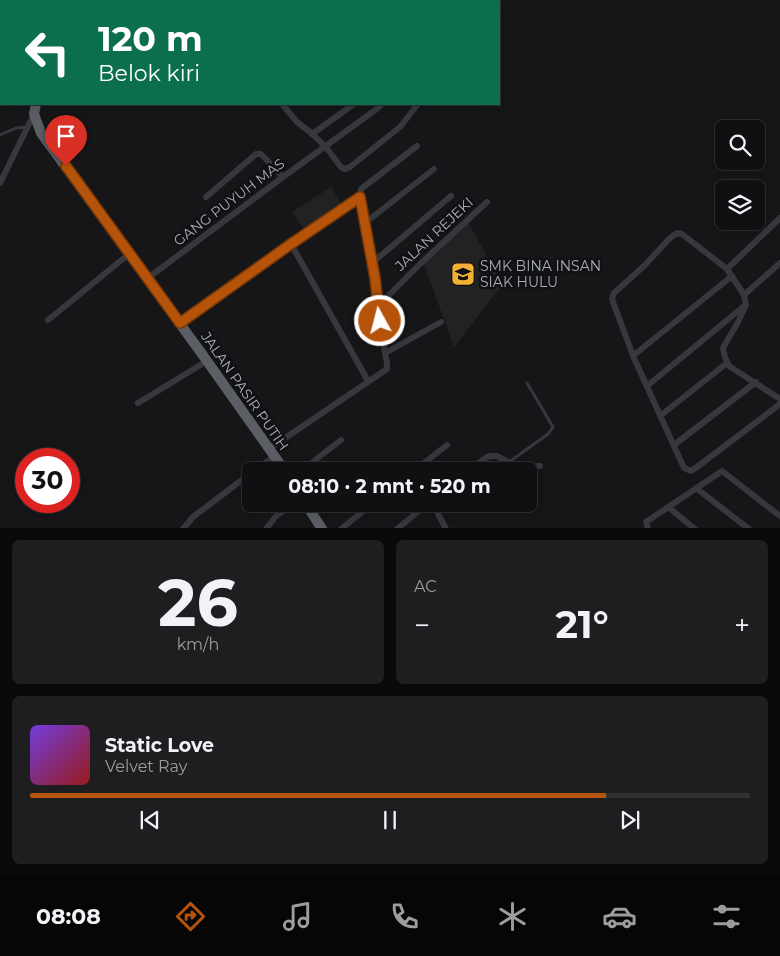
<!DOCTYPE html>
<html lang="id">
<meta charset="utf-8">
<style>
body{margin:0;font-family:Montserrat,sans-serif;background:#1e1e20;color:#f1f3f6;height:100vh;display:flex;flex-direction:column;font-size:19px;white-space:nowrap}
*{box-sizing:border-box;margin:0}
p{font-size:16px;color:#9c9d9f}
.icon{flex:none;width:28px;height:28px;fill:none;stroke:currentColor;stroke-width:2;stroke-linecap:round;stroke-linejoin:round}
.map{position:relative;height:528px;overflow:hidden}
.panel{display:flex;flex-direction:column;gap:12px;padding:12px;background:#09090a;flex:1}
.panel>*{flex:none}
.banner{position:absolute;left:0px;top:0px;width:500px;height:105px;box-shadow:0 2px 12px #0003,0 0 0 1px #303032;background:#0b6e4f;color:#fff;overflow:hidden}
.fabs{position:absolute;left:715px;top:120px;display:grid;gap:10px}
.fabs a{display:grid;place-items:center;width:50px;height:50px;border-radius:8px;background:#101012;box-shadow:0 2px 12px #0003,0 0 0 1px #303032;font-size:25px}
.speed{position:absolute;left:15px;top:448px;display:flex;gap:10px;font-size:25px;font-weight:700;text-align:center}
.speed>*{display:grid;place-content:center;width:65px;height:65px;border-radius:50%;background:#101012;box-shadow:0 2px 12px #0003,0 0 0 1px #303032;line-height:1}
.speed .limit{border:8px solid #d22;background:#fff;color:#111}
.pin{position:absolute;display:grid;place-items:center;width:42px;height:42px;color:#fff;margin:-51px -21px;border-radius:50% 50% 50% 0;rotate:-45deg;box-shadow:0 0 5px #0007}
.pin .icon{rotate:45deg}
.me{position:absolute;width:55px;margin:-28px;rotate:353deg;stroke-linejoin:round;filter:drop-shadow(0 0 4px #0008)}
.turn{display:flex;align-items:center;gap:18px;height:105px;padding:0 15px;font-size:22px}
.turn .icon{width:65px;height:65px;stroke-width:2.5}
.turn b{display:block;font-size:35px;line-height:42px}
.big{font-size:38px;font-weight:700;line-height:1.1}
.panel .card{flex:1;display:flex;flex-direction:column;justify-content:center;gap:8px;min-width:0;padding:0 18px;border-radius:8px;background:#1e1e20}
.panel .dial{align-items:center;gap:0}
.dial b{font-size:65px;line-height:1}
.song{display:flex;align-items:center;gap:15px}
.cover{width:60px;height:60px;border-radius:8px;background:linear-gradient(135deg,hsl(260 70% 55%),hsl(0 70% 35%))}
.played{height:5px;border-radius:2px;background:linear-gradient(90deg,#b45309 80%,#303032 80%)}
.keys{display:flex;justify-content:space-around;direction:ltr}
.heat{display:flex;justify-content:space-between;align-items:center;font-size:28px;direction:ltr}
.panel .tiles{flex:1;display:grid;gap:12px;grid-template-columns:1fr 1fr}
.card:last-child{grid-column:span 2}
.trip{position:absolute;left:242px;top:462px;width:295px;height:50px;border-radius:8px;background:#101012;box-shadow:0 2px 12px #0003,0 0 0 1px #303032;font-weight:700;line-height:50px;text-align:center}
.tabs{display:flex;height:80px;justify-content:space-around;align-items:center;background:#060607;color:#9c9d9f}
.tabs .icon{width:35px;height:35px}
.tabs .active{color:#b45309}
.tabs b{font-size:22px;color:#f1f3f6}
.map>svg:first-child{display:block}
</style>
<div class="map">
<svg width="780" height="529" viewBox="0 0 780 529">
<rect width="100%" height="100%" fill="#161618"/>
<g fill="#222225">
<polygon points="331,187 342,205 305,231 292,212"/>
<polygon points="467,221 503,284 454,347 424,264"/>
</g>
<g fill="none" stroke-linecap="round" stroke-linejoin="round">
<g stroke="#37383d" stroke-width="3">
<polyline points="0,135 16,128 27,127"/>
<polyline points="509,462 548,434 553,427 527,383"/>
</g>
<g stroke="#37383d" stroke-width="6">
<polyline points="199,0 200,1"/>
<polyline points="429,0 432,1"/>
<polyline points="282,104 297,122 310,132 325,146 341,167 345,169 350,167 400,127 418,104"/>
<polyline points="312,134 354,104"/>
<polyline points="0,183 34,114"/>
<polyline points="206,197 256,154 261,154 283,177"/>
<polyline points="365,223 434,169"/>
<polyline points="291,244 368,381"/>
<polyline points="372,263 451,196"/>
<polyline points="727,269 780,218"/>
<polyline points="148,278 283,177 378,108 382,104"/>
<polyline points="744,295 780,263"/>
<polyline points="378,306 420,264 487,202"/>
<polyline points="48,320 129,254"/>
<polyline points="180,323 291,244 360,197"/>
<polyline points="385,353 441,322"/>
<polyline points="634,358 634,355 732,276"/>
<polyline points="647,386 743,307"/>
<polyline points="780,399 729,366 725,357 723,348 737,324 746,305 744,295 727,269 682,234 678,233 674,235 669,239 644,266 614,293 612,299 613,302 634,358 684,468 691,471 697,467 780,404"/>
<polyline points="138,403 207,361"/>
<polyline points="660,416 727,363"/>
<polyline points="674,445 756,382"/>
<polyline points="269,449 387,369 387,363 382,337 375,278 360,197 361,189 417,146"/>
<polyline points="254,471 275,456"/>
<polyline points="301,471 341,440"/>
<polyline points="414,471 447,445"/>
<polyline points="468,471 487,457 491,456 497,456 519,468 540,466"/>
<polyline points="696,488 749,529"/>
<polyline points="433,504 446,529"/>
<polyline points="668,507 695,529"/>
<polyline points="183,529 193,517 251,473"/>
<polyline points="266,529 276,516 294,504"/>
<polyline points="341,529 372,504"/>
<polyline points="397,529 427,504"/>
<polyline points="648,529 646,522 722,471 780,516"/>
</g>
<g stroke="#5b5e65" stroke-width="10">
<polyline points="181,1 183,0"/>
<polyline points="36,104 34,114 41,133 202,354 285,471"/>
<polyline points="306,504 322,529"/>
</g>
</g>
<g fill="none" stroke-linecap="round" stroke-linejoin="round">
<g stroke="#753606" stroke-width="12">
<polyline id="route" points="66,166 180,323 291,244 360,197 375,278 380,321"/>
</g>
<use href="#route" stroke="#b45309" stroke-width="9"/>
</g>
<defs>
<g id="school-square" transform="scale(1.25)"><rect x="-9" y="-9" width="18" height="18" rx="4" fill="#f2b134" stroke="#111113"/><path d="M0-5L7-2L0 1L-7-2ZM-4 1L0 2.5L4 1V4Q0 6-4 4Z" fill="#111"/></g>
</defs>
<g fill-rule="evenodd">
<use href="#school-square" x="463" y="274"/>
</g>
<g text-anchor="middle" stroke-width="5" stroke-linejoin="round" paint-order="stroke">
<g font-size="14" fill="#a8adb8" stroke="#111113">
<text transform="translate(229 202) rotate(-37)" y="5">GANG PUYUH MAS</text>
<text transform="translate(434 234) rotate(-43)" y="5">JALAN REJEKI</text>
<text transform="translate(245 391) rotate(55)" y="5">JALAN PASIR PUTIH</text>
</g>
<g font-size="14" fill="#a8adb8" stroke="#111113" text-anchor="start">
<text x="480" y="271">SMK BINA INSAN<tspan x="480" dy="16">SIAK HULU</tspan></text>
</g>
</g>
</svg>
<div class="fabs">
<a><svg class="icon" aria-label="search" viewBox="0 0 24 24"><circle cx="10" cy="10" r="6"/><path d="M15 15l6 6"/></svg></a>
<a><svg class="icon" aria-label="layers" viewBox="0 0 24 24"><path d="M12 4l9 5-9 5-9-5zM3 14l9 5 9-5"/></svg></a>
</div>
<div class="speed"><div class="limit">30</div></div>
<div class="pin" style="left:66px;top:166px;background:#d93025"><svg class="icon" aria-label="arrive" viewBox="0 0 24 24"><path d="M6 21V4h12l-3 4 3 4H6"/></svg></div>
<svg class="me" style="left:380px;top:321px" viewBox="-20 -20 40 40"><circle r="17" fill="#b45309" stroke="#fff" stroke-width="3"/><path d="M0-11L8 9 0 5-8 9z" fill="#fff"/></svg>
<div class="trip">08:10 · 2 mnt · 520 m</div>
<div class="banner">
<div class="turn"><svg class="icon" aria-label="left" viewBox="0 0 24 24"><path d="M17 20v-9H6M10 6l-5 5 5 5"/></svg><div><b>120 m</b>Belok kiri</div></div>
</div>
</div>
<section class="panel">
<div class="tiles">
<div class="card dial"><b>26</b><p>km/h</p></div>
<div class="card"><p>AC</p>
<div class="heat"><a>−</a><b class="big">21°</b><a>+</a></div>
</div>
<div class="card">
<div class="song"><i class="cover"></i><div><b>Static Love</b><p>Velvet Ray</p></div></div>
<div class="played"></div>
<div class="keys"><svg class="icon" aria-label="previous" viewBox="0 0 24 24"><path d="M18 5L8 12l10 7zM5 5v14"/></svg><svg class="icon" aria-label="pause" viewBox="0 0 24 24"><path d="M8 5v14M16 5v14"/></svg><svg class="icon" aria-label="next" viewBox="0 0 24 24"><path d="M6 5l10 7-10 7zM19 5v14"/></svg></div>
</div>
</div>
</section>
<nav class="tabs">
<b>08:08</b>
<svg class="icon active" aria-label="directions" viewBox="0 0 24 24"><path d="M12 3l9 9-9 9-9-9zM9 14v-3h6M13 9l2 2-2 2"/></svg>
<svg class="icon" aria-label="music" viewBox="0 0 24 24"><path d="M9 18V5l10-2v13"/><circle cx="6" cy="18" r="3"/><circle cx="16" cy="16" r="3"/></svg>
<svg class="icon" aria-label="phone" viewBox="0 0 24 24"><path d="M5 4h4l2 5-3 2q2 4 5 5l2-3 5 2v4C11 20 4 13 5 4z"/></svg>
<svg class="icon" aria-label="climate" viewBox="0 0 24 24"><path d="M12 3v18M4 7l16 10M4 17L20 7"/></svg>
<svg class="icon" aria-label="car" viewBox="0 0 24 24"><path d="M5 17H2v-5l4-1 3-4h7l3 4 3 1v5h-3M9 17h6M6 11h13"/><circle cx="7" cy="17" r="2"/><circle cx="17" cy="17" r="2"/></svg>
<svg class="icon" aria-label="filters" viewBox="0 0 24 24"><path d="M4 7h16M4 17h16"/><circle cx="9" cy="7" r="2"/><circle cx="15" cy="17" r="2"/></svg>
</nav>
